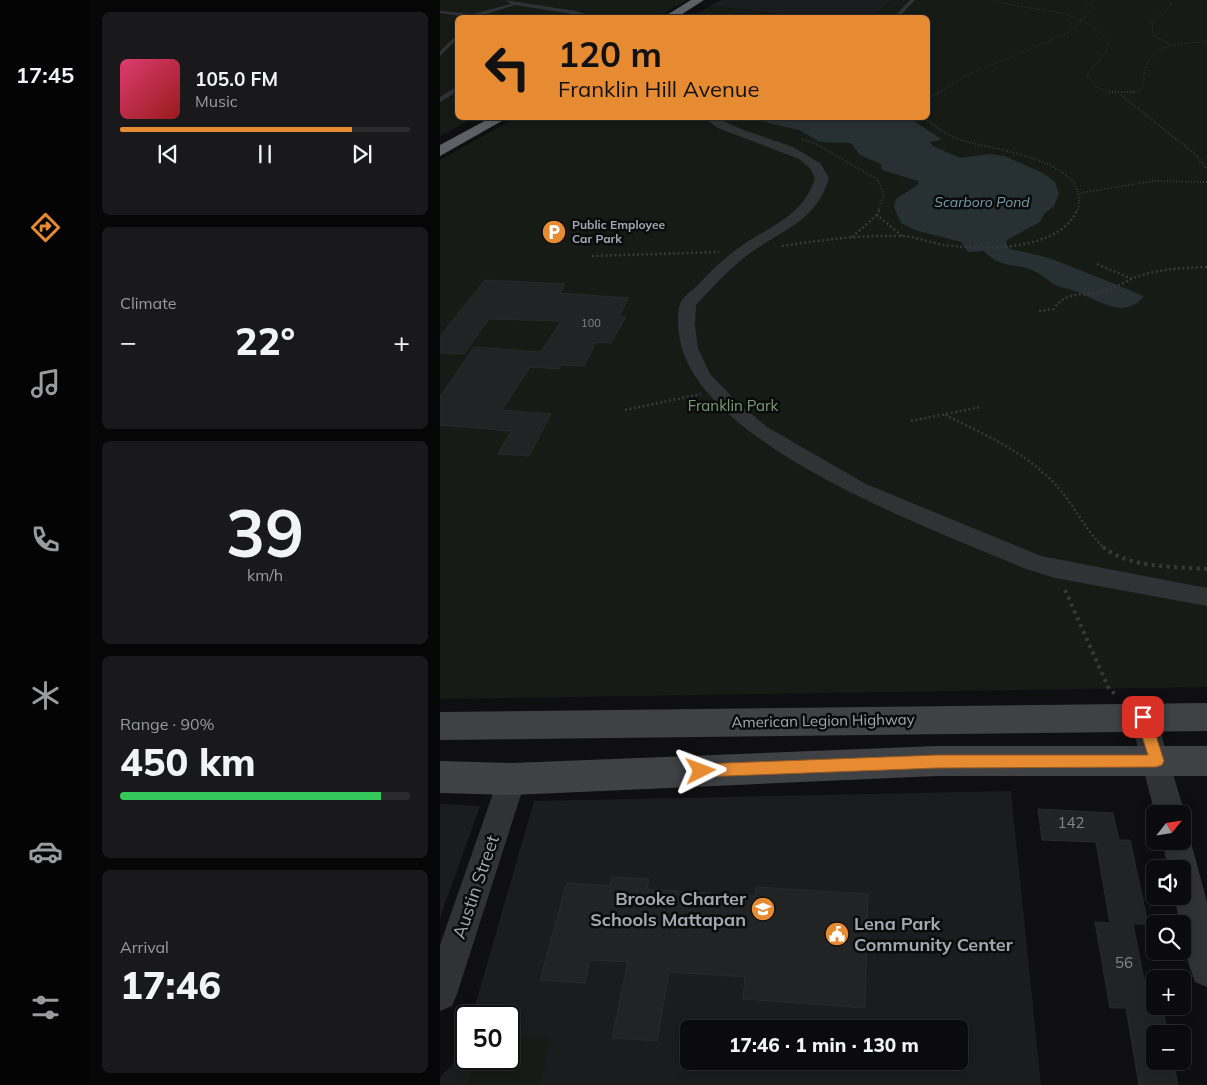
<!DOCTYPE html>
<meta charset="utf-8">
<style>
body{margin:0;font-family:Mulish,sans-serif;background:#19191b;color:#f1f3f6;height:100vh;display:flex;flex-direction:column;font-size:19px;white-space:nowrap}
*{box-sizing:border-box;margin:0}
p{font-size:16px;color:#9a9b9d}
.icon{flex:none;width:28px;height:28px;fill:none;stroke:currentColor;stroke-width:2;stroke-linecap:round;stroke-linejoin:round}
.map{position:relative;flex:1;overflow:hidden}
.drawer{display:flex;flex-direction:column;gap:12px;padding:12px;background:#060607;width:350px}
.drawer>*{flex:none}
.top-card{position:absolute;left:15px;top:15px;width:475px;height:105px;border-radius:8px;box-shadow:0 2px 12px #0003,0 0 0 1px #2b2b2e;background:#e68b32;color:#111;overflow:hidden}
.needle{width:32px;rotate:60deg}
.fabs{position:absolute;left:706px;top:805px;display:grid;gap:10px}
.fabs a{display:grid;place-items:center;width:45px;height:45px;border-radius:8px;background:#0b0b0d;box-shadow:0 2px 12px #0003,0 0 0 1px #2b2b2e;font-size:25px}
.speed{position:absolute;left:15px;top:1005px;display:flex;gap:10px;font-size:25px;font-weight:700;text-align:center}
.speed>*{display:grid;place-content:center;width:65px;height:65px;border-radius:50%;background:#0b0b0d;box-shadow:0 2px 12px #0003,0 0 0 1px #2b2b2e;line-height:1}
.speed .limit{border:2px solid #111;border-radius:8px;background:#fff;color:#111}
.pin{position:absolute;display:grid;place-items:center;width:42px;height:42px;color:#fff;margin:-21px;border-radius:10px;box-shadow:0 2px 8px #0006}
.me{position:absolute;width:55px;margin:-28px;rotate:87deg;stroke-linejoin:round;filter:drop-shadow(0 0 4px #0008)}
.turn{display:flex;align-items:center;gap:18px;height:105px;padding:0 20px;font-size:22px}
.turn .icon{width:65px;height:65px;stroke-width:2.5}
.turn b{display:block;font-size:35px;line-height:42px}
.big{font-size:38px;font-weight:800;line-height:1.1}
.drawer .card{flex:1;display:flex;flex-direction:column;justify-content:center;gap:8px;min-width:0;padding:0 18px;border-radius:8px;background:#19191b}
.drawer .dial{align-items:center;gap:0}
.dial b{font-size:65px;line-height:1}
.song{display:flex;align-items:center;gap:15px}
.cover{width:60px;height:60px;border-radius:8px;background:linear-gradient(135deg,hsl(340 70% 55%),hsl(0 70% 35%))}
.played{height:5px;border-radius:2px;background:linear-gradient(90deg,#e68b32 80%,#2b2b2e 80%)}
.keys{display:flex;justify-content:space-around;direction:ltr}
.heat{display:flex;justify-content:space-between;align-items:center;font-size:28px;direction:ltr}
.charge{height:8px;border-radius:4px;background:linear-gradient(90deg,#34c759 90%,#2b2b2e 0)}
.trip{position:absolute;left:240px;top:1020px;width:288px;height:50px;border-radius:8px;background:#0b0b0d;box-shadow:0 2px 12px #0003,0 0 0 1px #2b2b2e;font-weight:800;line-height:50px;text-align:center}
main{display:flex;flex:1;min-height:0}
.tab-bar{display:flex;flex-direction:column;width:90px;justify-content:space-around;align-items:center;background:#040405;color:#9a9b9d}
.tab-bar .icon{width:35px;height:35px}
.tab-bar .on{color:#e68b32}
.tab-bar b{font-size:22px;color:#f1f3f6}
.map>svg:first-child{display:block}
</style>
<main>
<nav class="tab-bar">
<b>17:45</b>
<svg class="icon on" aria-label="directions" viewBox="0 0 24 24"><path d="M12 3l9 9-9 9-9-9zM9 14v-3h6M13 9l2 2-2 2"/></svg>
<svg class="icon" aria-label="music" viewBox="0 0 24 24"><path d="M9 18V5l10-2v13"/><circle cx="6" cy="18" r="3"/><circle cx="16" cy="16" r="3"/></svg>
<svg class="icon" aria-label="phone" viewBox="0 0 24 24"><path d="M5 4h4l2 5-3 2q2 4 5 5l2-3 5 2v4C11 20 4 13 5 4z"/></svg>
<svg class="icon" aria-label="climate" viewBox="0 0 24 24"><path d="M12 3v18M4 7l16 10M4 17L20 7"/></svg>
<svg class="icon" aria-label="car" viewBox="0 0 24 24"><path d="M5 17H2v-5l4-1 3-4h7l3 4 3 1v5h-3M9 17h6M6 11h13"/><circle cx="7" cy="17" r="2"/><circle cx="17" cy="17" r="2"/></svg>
<svg class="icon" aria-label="filters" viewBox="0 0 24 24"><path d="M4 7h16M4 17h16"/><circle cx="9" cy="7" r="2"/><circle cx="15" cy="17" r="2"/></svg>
</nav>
<section class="drawer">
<div class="card">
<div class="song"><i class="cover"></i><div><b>105.0 FM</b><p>Music</p></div></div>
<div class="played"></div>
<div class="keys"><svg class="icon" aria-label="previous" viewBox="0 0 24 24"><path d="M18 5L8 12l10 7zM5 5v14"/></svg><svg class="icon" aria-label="pause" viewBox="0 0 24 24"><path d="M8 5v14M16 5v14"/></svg><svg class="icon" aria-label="next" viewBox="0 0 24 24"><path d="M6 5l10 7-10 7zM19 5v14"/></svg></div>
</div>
<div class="card"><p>Climate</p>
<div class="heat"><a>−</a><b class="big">22°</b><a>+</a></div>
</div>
<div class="card dial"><b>39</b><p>km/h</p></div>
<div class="card"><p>Range · 90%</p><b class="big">450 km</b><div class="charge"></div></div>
<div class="card"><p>Arrival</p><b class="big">17:46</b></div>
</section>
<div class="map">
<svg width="767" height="1085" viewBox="0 0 767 1085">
<rect width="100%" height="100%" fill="#0f0f11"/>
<g fill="#1b1c1d" fill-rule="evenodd">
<polygon points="281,0 454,0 428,18 361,17 270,6"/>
<path d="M571,791L601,1085H0V1077L20,1056L26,1036V1059H69V1016H32L94,801ZM249,1029H519V1061H249Z"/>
<polygon points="0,804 40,806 0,918"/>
</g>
<g fill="#161b16">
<polygon points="0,0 248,0 217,17 18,18 18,118 34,118 0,136"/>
<polygon points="454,0 767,0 767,687 0,699 0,160 75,118 488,118 488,18 428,17"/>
<polygon points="270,6 361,17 251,17"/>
<polygon points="69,1037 110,1038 101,1085 27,1085 33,1059 69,1059"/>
</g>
<path fill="#273033" d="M315,118H473L475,122L500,138L501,140L490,142L493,146L520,158L550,154L564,156L603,173L615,182L619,194L614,206L604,214L600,222L567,240L566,244L570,249C587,253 606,256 622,263C650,274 677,285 704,296C687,320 658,301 638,292C631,289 622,288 616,285C609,282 603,275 596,272C576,262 561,270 544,251L528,252L521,242L475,230L461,223L454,207L456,199L479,184L478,181L442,170L441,164L420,155L411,143L380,142L359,130L328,123Z"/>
<g fill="#222324" stroke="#292a2c">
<polygon points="45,280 125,284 120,293 189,298 179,316 186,317 171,343 156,342 144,366 121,365 119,369 90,367 62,410 111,414 89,456 58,454 71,431 0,425 0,397 34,347 101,352 121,321 49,319 24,354 0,353 0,336"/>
<polygon points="598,809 673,813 679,840 690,840 708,924 693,924 710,1010 723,1011 728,1034 715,1034 715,1061 733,1061 738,1085 699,1085 686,1008 670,1008 655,922 670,923 656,842 602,840"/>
<polygon points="172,877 209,879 207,889 251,892 315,896 316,887 428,894 425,1008 303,999 305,977 229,972 217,1041 172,1038 188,962 150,960 145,983 100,980 127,883 170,886"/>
</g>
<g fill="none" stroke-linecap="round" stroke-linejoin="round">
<g stroke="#37393c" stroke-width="1" stroke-dasharray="1 2" stroke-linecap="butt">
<path d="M552,0C590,13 646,5 668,44L666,52L647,75L656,87L676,94"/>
<polyline points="732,3 724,13 712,21 713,36 732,45"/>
<polyline points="497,94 525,76 628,33 653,8 646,0"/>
<path d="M689,94L703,88C702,45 732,43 767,42"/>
</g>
<g stroke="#37393c" stroke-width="2" stroke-dasharray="1 2" stroke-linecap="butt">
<polyline points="669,92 694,92"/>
<polyline points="681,95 755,154 767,169"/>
<polyline points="488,99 499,92"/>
<path d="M485,118C496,127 507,135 521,140C552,150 655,160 637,211"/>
<polyline points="362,139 376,144 437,179 444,194 438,211"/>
<polyline points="641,193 713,181 767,182"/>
</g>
<g stroke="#37393c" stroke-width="2.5" stroke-dasharray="2 2.5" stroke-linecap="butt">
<polyline points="439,210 437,215 462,236"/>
<polyline points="412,237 437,215"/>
<path d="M342,246C381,240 421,235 460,236C475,236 490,243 505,245C542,250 619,252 637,210"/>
<polyline points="152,256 279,252"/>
<polyline points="657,264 692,279"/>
<path d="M599,311L614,309C626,289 647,297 666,291C675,288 683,283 691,279C716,269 740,268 767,267"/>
<polyline points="185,410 261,394"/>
<path d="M505,415C544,434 585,452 615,484C634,504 644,529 664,548"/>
<polyline points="471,421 541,407"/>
</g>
<g stroke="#37393c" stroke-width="4" stroke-dasharray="3 4.5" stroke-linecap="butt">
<path d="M663,547C691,569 733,566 767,569"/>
<polyline points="625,590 669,689 675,694"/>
</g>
<g fill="#313235" fill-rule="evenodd">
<polygon points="65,0 136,11 157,18 75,5 34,18 0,13 0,11 33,14 71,4"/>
<polygon points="470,0 475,0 458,18 453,18"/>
<polygon points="18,34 18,38 0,56 0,51"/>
<polygon points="18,86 18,91 0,102 0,97"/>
</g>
<g fill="#313235" fill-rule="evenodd">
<path d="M264,118H277L301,129L353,147L380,163L389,178C376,223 340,230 306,256C288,270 272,288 256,305L255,325L258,348L270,374L296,401L327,427L426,484L601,556L767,588V606L615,578L586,569C495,530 251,443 239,334C238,325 237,313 240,304C242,297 253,290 258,285C270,272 283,259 297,249C328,226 363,218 375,178L370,168L359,159L278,128Z"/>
<polygon points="703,705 713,709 716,717 745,814 742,819 742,814 715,814 690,717 693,709"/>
<polygon points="72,766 82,770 86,779 17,994 12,1006 0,1011 0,945 58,779 62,770"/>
<path d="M742,829L748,831L767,902V987L755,982C748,964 742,943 742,924H740L734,896H742V869H728L722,841H742Z"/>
</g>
<g fill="#3f4145" fill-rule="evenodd">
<polygon points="767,703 767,731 0,740 0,712"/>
<polygon points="497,746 767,746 767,776 497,776 72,795 0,793 0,761 72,763"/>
</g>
<g fill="#5d6166" fill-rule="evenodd">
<polygon points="251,0 264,0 236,18 222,18"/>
<polygon points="50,118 67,118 0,156 0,145"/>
</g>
</g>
<polygon fill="#e68b32" stroke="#965a20" points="703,711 708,713 710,717 724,761 722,765 716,767 497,768 261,777 256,775 254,771 256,766 261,764 497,755 708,755 696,717 698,713"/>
<defs>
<g id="parking-disc" transform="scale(1.25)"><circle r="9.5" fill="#e68b32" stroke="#0a0b0b"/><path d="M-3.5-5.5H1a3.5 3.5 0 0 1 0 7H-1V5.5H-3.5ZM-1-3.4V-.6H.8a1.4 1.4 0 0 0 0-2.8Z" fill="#fff"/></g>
<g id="school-disc" transform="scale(1.25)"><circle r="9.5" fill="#e68b32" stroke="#0a0b0b"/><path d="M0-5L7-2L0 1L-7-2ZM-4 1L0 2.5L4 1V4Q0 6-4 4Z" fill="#fff"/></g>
<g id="civic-disc" transform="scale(1.25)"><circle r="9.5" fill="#e68b32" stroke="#0a0b0b"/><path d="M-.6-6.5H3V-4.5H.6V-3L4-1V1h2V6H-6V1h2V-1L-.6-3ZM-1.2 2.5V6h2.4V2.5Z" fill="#fff"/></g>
</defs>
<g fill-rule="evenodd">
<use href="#parking-disc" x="114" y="232"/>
<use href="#school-disc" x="323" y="909"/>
<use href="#civic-disc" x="397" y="934"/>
</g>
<g text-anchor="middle" stroke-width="5" stroke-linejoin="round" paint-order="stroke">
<g font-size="11" fill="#80868d">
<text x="151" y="327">100</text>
</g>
<g font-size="12" font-weight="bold" fill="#a1a8b1" stroke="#0a0b0b" text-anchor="start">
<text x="132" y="229">Public Employee<tspan x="132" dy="14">Car Park</tspan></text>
</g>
<g font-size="14" font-style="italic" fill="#799cab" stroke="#0a0b0b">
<text x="542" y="207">Scarboro Pond</text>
</g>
<g font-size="15" fill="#7c9b79" stroke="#0a0b0b">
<text x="293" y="411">Franklin Park</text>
</g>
<g font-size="15" fill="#a1a8b1" stroke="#0a0b0b">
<text transform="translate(383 721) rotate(-1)" y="5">American Legion Highway</text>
</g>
<g font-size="15" fill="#80868d">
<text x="631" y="828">142</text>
<text x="684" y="968">56</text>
</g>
<g font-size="18" fill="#a1a8b1" stroke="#0a0b0b">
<text transform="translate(36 887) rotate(-71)" y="6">Austin Street</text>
</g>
<g font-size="18" font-weight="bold" fill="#a1a8b1" stroke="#0a0b0b" text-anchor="end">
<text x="306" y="905">Brooke Charter<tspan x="306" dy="21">Schools Mattapan</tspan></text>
<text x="414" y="930" text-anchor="start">Lena Park<tspan x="414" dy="21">Community Center</tspan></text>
</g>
</g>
</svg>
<div class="fabs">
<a><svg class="needle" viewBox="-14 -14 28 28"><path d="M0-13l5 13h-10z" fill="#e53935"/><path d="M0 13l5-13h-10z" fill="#9a9b9d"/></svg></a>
<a><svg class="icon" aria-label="sound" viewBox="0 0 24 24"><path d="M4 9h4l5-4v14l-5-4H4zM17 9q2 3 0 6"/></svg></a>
<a><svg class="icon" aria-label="search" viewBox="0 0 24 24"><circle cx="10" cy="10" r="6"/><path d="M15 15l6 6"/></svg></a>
<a>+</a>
<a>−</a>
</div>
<div class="speed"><div class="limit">50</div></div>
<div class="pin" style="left:703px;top:717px;background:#d93025"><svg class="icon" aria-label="arrive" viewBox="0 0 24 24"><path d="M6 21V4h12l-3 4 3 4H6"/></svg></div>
<svg class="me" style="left:261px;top:771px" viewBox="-20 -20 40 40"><path d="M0-17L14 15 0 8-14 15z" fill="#e68b32" stroke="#fff" stroke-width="4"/></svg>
<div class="trip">17:46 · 1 min · 130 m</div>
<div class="top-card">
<div class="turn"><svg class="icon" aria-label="left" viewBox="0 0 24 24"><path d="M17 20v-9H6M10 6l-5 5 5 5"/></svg><div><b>120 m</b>Franklin Hill Avenue</div></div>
</div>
</div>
</main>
